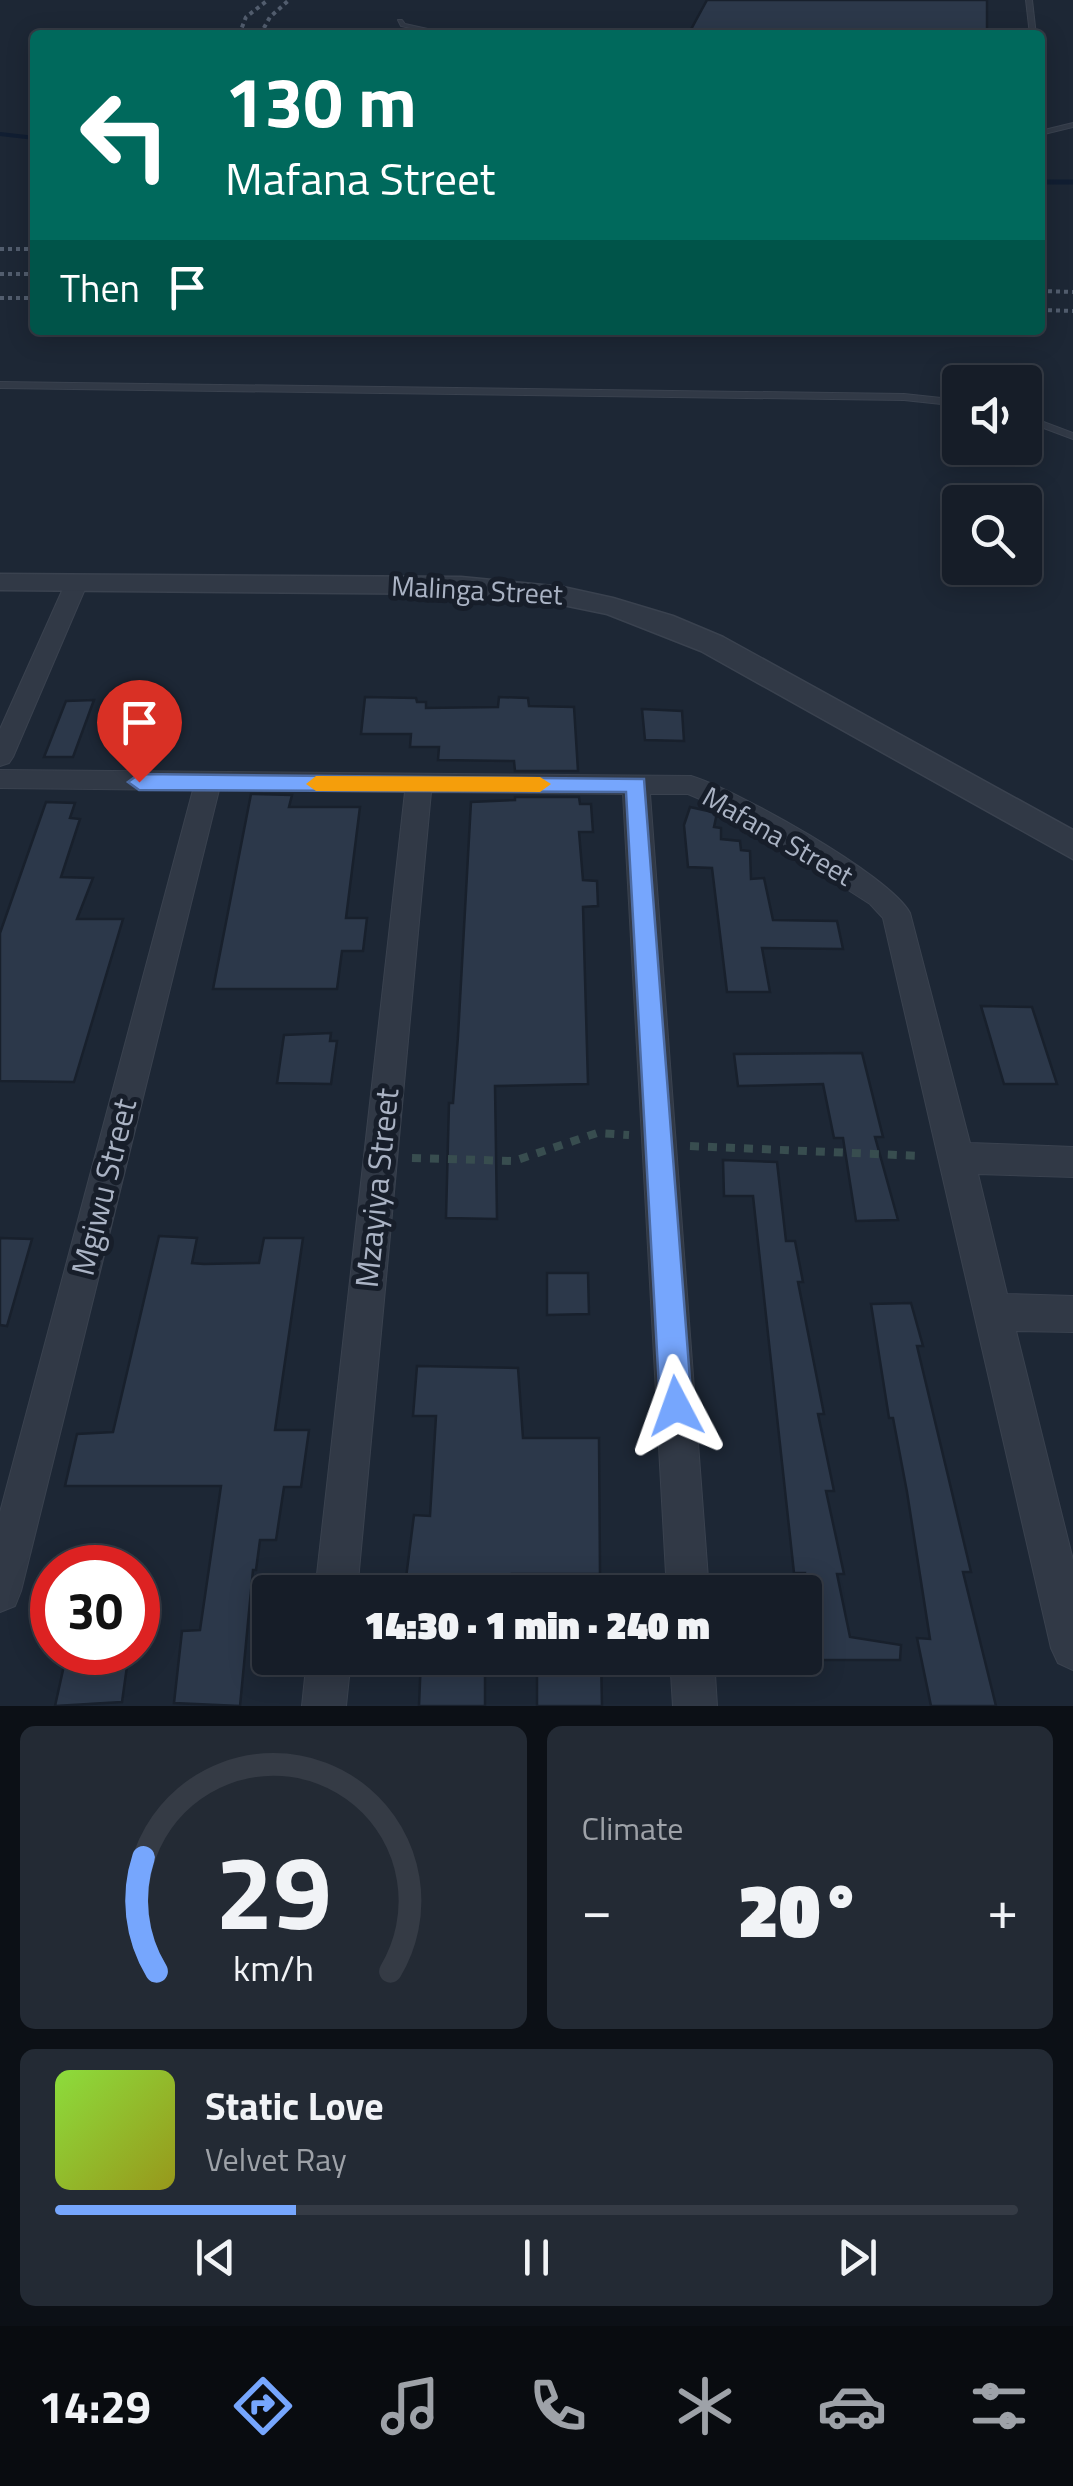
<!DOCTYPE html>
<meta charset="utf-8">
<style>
body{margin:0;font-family:"Titillium Web",sans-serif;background:#232a34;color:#f1f3f6;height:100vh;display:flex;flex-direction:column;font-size:38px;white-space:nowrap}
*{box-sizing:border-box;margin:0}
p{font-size:32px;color:#9ea2a8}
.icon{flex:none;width:55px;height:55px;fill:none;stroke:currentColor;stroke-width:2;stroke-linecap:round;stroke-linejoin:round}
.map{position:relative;height:1706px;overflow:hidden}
.side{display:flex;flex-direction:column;gap:20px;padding:20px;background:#0c1016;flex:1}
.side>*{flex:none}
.banner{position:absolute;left:30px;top:30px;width:1015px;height:305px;border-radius:10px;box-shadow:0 5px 25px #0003,0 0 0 2px #353b45;background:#00695c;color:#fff;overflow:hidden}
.tools{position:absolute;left:942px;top:365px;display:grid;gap:20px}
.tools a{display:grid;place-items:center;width:100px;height:100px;border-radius:10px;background:#161d28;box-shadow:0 5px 25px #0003,0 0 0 2px #353b45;font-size:50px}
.speed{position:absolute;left:30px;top:1545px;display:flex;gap:20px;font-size:50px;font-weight:700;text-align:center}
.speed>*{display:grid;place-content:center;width:130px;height:130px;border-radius:50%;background:#161d28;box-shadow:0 5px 25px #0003,0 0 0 2px #353b45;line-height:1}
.speed .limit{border:15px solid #d22;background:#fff;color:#111}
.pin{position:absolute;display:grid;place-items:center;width:85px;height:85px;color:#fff;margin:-102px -42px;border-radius:50% 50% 50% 0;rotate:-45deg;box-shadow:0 0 10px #0007}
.pin .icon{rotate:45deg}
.me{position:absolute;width:110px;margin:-55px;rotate:356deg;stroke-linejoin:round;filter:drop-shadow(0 0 8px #0008)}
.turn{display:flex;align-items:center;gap:35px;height:210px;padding:0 30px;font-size:45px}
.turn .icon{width:130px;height:130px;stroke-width:2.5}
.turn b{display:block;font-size:70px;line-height:85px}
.then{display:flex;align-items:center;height:95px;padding:0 30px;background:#0003;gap:20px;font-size:38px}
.big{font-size:75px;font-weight:800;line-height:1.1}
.side .tile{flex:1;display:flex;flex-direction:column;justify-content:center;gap:15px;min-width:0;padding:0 35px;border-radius:15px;background:#232a34}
.side .dial{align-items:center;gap:0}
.dial svg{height:260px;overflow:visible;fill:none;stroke:#353b45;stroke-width:7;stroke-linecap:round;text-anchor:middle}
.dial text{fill:#f1f3f6;stroke:none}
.song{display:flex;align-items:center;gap:30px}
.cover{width:120px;height:120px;border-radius:15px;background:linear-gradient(135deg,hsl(90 70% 55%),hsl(60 70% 35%))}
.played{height:10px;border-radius:5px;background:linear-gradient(90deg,#76a6fd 25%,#353b45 25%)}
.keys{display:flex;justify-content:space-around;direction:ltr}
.heat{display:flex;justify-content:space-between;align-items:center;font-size:55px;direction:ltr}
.side .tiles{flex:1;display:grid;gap:20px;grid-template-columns:1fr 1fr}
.tile:last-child{grid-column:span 2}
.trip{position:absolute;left:252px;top:1575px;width:570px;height:100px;border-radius:10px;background:#161d28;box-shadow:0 5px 25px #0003,0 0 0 2px #353b45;font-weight:800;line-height:100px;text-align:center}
.dock{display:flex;height:160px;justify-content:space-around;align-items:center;background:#090c10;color:#9ea2a8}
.dock .icon{width:70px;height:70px}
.dock .selected{color:#76a6fd}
.dock b{font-size:45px;color:#f1f3f6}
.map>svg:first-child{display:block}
</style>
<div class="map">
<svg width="1073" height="1706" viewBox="0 0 1073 1706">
<rect width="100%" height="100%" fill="#1d2735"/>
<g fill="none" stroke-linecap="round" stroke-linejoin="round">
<polyline stroke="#111e32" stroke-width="4" points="0,134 35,138"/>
<polyline stroke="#111e32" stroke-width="5" points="1040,182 1073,182"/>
</g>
<g fill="#2c384a" stroke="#18202c" stroke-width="2.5">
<polygon points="707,0 987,0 987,35 688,35"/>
<polygon points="365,697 416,698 417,702 426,702 426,708 498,707 499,697 528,698 529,706 574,707 578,771 515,771 514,761 438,760 439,747 410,747 411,734 361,734"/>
<polygon points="94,700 73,757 44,757 66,701"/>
<polygon points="642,709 682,711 684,741 645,740"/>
<polygon points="251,794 292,795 289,807 360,807 346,918 367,918 363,951 342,951 337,989 213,989"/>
<polygon points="515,797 579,797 580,804 591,804 593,832 579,832 583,880 597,881 598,906 583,907 588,1084 495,1086 497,1219 446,1218 449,1103 453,1103 458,1036 471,802 515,800"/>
<polygon points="46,802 75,803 70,818 80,819 61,877 93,878 77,919 123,919 74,1082 0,1081 0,933"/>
<polygon points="690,807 717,813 714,827 721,828 721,839 740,841 741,850 750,851 751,879 764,878 773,920 837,921 843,949 762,948 770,992 727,992 712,868 688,867 684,825"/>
<polygon points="981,1006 1032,1007 1057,1084 1004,1084"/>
<polygon points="331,1033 330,1041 337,1041 331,1084 277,1083 284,1035"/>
<polygon points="862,1053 883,1137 875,1137 898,1220 856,1221 843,1138 834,1138 823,1084 738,1086 734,1054"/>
<polygon points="723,1160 777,1162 786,1241 795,1241 803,1282 798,1282 824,1414 818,1414 834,1491 826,1491 844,1574 837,1574 850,1637 901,1645 900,1660 805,1660 805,1573 794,1573 753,1196 724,1196"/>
<polygon points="159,1236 197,1238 192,1263 204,1264 259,1263 264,1238 303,1238 275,1430 309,1430 301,1487 284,1487 276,1540 260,1540 256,1570 253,1570 240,1706 174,1703 182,1631 200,1630 221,1486 65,1486 77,1434 113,1432"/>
<polygon points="0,1238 32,1239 7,1326 0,1325"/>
<polygon points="547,1273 588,1273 589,1314 547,1315"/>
<polygon points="911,1303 923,1346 917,1346 971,1572 963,1572 996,1706 931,1706 917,1638 930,1639 907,1492 893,1418 889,1418 871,1304"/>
<polygon points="417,1366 518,1368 523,1438 599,1438 600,1574 512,1574 512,1581 406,1578 414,1515 430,1516 436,1416 413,1416"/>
<polygon points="67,1652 129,1652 122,1702 55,1706"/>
<polygon points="421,1658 485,1658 485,1706 419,1706"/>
<polygon points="537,1658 601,1658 602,1706 537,1706"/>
</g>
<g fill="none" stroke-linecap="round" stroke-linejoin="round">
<g stroke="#3a424f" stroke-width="2">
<g id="service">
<polygon points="1026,0 1032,0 1036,35 1030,35"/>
<polygon points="398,20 402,20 405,24 455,35 444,35 401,26"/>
<polygon points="1073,123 1073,127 1040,135 1040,131"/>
<polygon points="0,382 904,394 960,400 960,406 904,400 0,388"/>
<polygon points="1025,415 1073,433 1073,439 1025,421"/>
</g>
</g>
<g stroke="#3a424f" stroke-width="2">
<g id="minor">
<polygon points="77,575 88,582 13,757 9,763 0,766 0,729 66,582"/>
<path d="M0,770L691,776C735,789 890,875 910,913L970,1143L1073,1147V1177L978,1174L1007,1294L1073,1296V1332L1016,1331L1073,1560V1670L1058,1663L1051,1648L883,918L870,904L721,808L688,794H650L709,1592H667L623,794L431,792L357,1592H315L405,792L219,790L21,1591L15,1606L0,1612V1512L193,790L0,788Z"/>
<polygon points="307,1658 351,1658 346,1706 302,1706"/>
<polygon points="670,1658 714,1658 717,1706 673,1706"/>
</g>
</g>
<g stroke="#3a424f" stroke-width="3">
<polygon id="tertiary" points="0,574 461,577 563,587 613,598 673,616 723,637 1073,830 1073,859 701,651 607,614 563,605 461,594 0,590"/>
</g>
<g stroke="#384d4f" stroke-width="8" stroke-dasharray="9 9" stroke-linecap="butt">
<polyline points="690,1146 922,1156"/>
<polyline points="412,1158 514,1161 597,1133 629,1135"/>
</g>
<use href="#service" fill="#313946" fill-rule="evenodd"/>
<use href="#minor" fill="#313946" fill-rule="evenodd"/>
<use href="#tertiary" fill="#313946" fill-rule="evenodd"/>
<g stroke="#525d6e" stroke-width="4" stroke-dasharray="4 4" stroke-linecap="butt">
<polyline points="239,35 246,17 268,0"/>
<polyline points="260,35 270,17 289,0"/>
<polyline points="0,249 35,249"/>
<polyline points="0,274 35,274"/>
<polyline points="1040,291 1073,292"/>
<polyline points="0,298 35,298"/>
<polyline points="1040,310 1073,311"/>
</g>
</g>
<polygon fill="#76a6fd" stroke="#4d6ca4" stroke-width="2.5" points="139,774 644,779 692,1406 688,1417 676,1422 665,1417 660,1406 626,792 139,790 128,782"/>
<polygon fill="#f59e0b" points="316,776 540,777 551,784 540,792 316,791 306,784"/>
<g text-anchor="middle" stroke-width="10" stroke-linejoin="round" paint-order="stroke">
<g font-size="28" fill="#aab3c4" stroke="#171e2a">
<text transform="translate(477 590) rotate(3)" y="10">Malinga Street</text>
<text transform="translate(778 836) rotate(30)" y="10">Mafana Street</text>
</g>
<g font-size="32" fill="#aab3c4" stroke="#171e2a">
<text transform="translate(104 1187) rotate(-76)" y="11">Mgiwu Street</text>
<text transform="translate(377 1188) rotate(-84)" y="11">Mzayiya Street</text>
</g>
</g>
</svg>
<div class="tools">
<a><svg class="icon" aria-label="sound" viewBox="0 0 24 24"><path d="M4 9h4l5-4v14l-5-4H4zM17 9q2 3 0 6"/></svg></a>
<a><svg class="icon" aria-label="search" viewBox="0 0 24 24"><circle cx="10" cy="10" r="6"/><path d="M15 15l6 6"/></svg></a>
</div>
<div class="speed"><div class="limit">30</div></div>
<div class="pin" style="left:139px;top:782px;background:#d93025"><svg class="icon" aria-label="arrive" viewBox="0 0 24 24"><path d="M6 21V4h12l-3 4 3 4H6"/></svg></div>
<svg class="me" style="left:676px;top:1406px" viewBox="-20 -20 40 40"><path d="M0-17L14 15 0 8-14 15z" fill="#76a6fd" stroke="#fff" stroke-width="4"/></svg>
<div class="trip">14:30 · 1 min · 240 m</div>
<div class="banner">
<div class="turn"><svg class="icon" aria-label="left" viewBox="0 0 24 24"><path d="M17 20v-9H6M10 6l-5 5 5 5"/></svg><div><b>130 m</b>Mafana Street</div></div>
<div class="then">Then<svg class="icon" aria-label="arrive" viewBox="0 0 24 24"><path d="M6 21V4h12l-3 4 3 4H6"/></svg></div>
</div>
</div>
<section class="side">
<div class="tiles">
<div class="tile dial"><svg viewBox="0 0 100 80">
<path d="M14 69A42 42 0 1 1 86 69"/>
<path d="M14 69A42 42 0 0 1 10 34" stroke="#76a6fd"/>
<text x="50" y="56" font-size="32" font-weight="700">29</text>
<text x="50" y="72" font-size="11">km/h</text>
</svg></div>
<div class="tile"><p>Climate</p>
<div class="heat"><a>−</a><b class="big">20°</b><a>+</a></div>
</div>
<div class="tile">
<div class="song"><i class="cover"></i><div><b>Static Love</b><p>Velvet Ray</p></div></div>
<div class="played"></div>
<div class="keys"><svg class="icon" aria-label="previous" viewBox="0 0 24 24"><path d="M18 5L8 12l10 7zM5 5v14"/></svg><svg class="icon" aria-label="pause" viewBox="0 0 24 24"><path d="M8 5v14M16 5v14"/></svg><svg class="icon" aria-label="next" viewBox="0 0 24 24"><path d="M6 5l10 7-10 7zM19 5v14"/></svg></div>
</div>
</div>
</section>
<nav class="dock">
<b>14:29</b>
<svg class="icon selected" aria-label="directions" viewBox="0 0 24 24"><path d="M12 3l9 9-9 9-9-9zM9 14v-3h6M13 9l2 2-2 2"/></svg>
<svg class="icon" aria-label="music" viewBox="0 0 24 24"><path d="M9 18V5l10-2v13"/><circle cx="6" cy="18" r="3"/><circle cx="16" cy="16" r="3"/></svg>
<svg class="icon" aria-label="phone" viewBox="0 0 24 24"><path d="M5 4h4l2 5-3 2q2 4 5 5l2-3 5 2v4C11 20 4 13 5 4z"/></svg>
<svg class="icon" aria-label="climate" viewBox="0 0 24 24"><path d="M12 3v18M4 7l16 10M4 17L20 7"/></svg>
<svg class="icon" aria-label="car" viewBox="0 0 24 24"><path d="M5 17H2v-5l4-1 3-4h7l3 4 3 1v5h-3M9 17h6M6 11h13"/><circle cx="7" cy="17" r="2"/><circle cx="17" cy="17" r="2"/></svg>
<svg class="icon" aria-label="filters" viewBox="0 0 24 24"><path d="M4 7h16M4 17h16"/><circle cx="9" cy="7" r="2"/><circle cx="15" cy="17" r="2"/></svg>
</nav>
